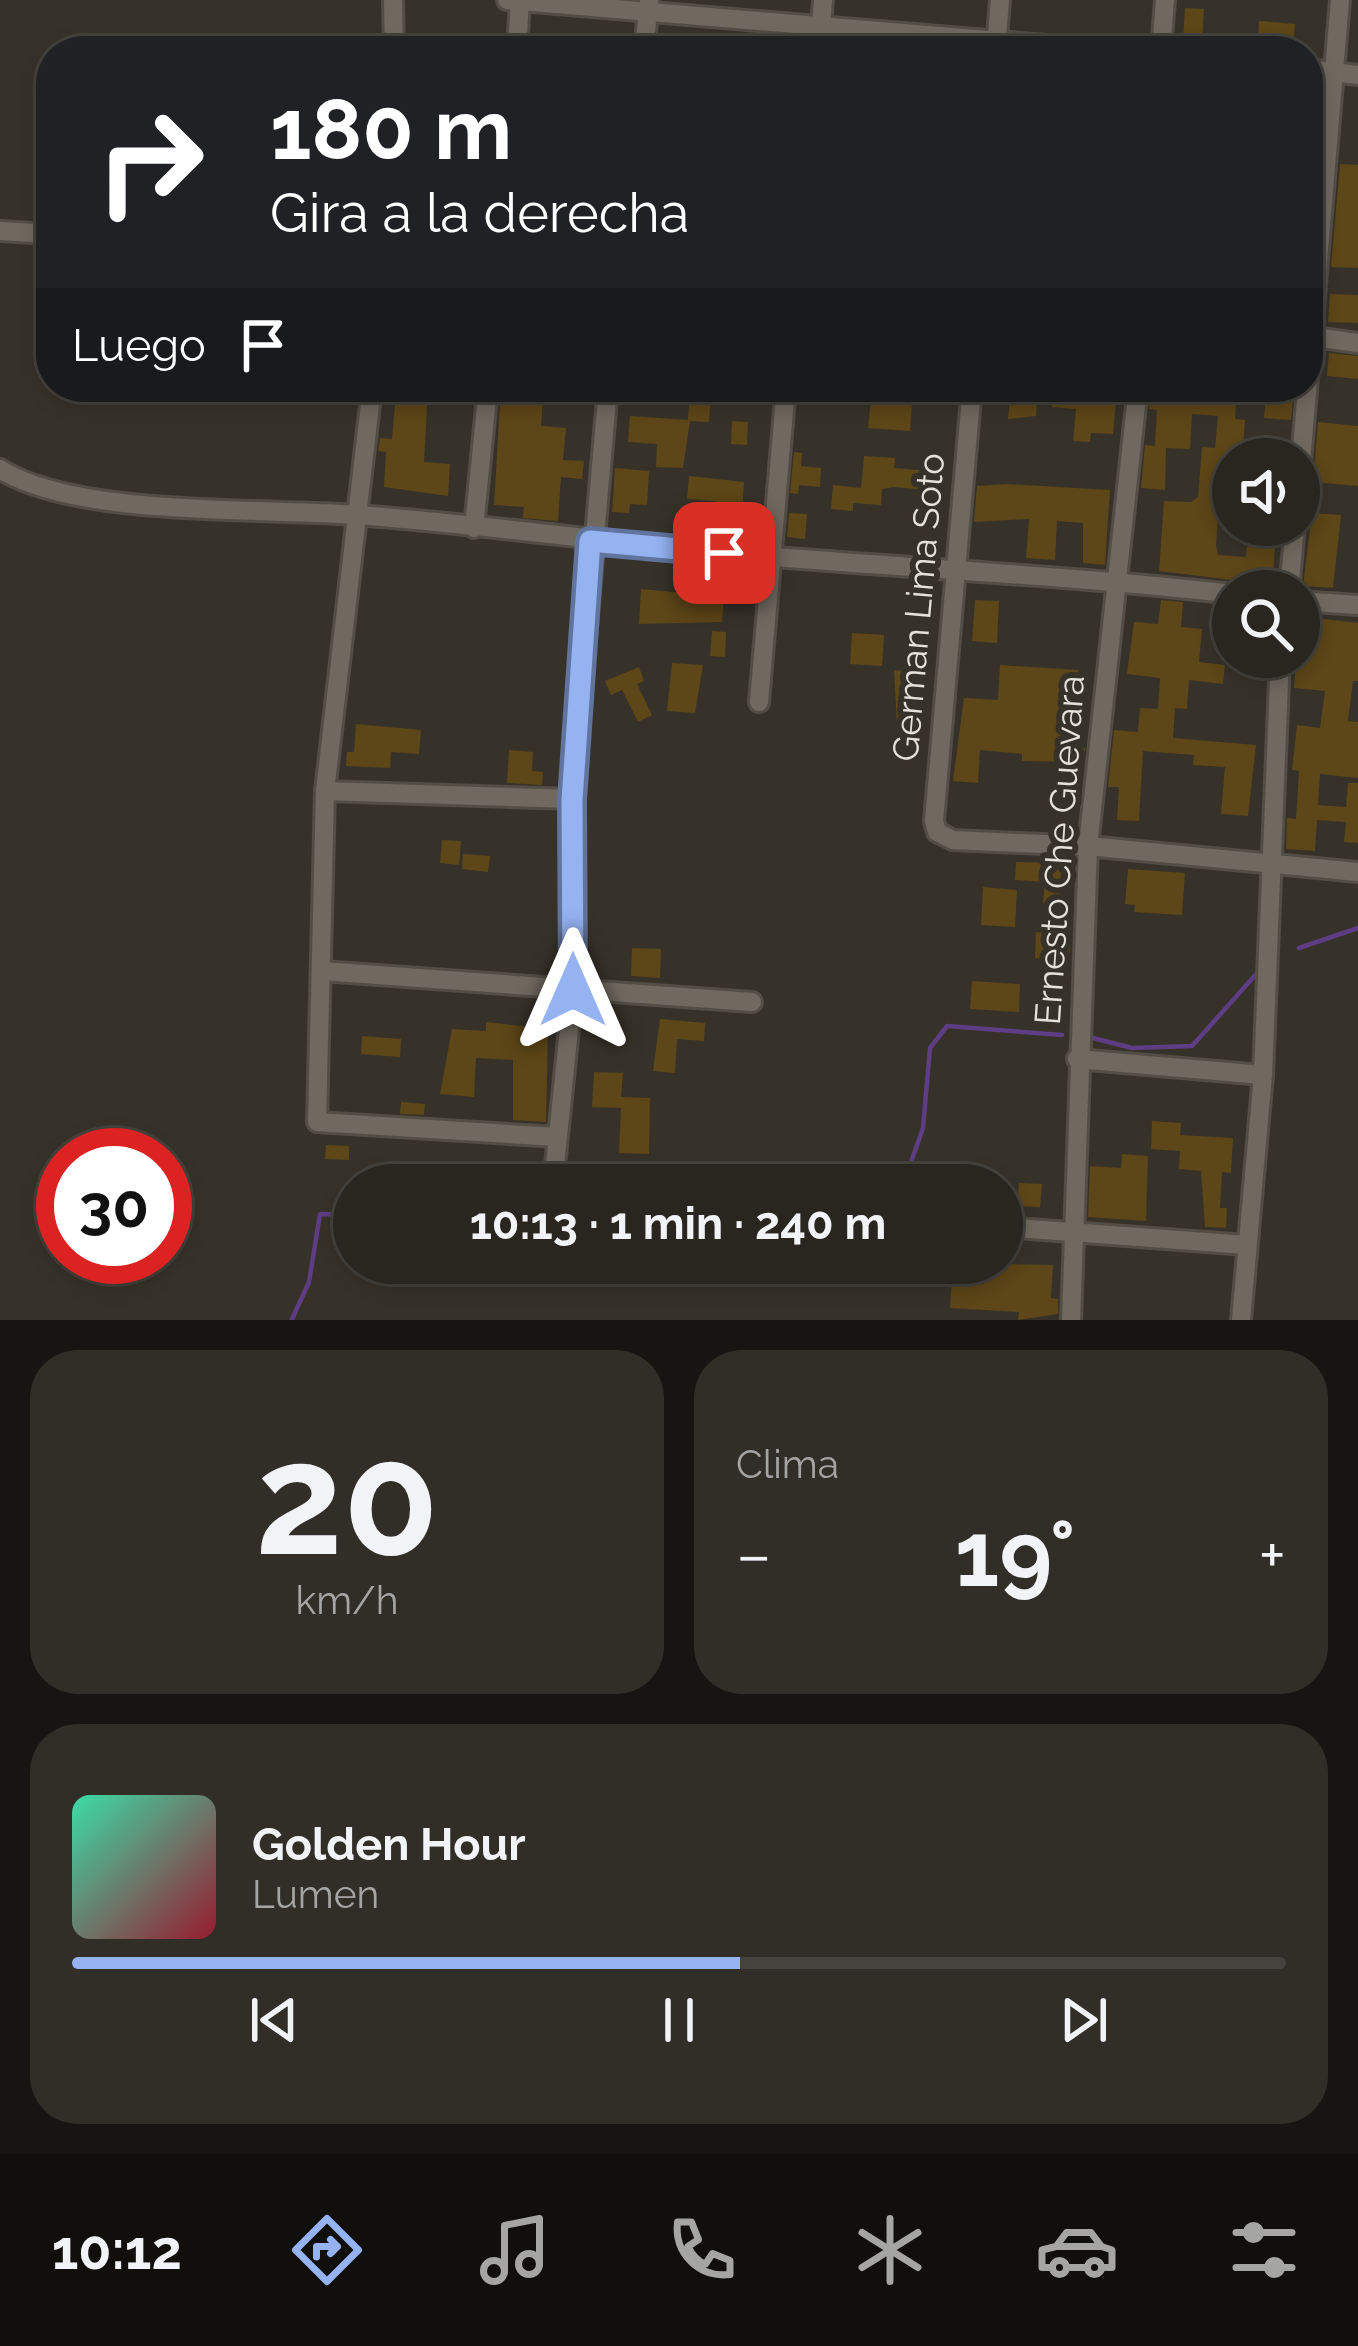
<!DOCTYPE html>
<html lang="es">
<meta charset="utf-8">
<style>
body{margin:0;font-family:Raleway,sans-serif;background:#312e28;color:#f1f3f6;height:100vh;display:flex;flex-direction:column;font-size:45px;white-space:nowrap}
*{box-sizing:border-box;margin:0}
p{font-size:39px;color:#a5a5a4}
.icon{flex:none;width:66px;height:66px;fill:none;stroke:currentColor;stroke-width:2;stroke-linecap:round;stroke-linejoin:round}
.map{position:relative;height:1320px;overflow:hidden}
.drawer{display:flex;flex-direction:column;gap:30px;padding:30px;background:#171511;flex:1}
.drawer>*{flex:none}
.guide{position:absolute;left:36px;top:36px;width:1287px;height:366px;border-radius:48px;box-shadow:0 6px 18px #0003,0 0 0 3px #45433d;background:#202124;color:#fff;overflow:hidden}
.tools{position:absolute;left:1212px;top:438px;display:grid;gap:24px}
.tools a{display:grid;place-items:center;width:108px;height:108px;border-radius:50%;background:#29261f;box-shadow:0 6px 18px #0003,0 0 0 3px #45433d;font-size:60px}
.speed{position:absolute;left:36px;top:1128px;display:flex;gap:24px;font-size:60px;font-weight:700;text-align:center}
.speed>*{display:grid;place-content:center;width:156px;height:156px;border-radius:50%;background:#29261f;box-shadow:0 6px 18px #0003,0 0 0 3px #45433d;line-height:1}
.speed .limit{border:18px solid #d22;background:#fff;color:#111}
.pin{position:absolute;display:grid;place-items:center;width:102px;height:102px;color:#fff;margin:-51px;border-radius:24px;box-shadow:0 6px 18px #0006}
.me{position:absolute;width:132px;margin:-66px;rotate:0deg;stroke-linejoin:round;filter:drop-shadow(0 0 9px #0008)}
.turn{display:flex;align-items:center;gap:42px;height:252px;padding:0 36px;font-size:54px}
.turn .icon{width:156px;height:156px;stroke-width:2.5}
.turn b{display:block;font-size:84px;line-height:102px}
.then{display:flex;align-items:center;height:114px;padding:0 36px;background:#0003;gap:24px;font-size:45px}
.big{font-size:90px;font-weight:700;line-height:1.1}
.drawer .card{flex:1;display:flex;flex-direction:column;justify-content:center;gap:18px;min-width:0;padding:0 42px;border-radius:48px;background:#312e28}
.drawer .dial{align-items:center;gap:0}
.dial b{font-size:156px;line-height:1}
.song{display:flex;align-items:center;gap:36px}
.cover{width:144px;height:144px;border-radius:18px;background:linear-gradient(135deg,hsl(160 70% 55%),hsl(350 70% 35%))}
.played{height:12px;border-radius:6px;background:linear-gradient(90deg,#95b2f1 55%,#45433d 55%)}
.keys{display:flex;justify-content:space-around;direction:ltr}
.heat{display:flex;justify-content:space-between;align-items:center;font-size:66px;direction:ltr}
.drawer .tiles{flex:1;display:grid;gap:30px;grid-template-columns:1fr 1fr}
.card:last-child{grid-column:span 2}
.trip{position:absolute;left:333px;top:1164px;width:690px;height:120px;border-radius:60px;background:#29261f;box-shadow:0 6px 18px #0003,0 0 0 3px #45433d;font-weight:700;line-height:120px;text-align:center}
.tab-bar{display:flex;height:192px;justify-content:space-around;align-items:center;background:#100f0c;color:#a5a5a4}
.tab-bar .icon{width:84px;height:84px}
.tab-bar .current{color:#95b2f1}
.tab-bar b{font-size:54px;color:#f1f3f6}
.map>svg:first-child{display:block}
</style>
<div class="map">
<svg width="1358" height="1320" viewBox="0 0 1358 1320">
<rect width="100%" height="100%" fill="#373229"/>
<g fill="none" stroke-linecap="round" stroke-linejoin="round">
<g stroke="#5d3d83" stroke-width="4.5">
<polyline points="1299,948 1358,928"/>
<polyline points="1093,1038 1132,1048 1192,1046 1259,971"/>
<polyline points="903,1185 923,1128 930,1048 947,1026 1062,1035"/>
<polyline points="292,1319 309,1282 320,1214 354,1215"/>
</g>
</g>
<g fill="#5d4617">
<polygon points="1185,8 1204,9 1202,42 1183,40"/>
<polygon points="1259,21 1295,24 1293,49 1258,47"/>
<polygon points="776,37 803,39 802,51 775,51"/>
<polygon points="1340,164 1358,165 1358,268 1331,267"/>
<polygon points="1330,294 1358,295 1358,323 1328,322"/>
<polygon points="1329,353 1358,356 1358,379 1327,376"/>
<polygon points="388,387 428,387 424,462 450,464 448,496 384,487 386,452 378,451 380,438 392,439 395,403 387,402"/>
<polygon points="501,387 544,387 541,426 566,428 563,460 584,461 582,479 561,477 558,521 523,518 524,507 494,505"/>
<polygon points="690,387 711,389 709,422 690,421 683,468 656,467 657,444 628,442 630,416 688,420"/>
<polygon points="799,387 827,387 826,400 799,399"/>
<polygon points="1095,387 1117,387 1113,434 1091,433 1090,442 1073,441 1076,409 1052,407 1052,394 1094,396"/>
<polygon points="1151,387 1237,387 1235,419 1245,420 1242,459 1233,459 1233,477 1221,476 1216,545 1218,555 1246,557 1248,532 1276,534 1272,585 1159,571 1164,501 1191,502 1198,497 1202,447 1215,448 1218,416 1192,414 1190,449 1166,448 1165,490 1141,488 1145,445 1155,446 1157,410 1149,409"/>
<polygon points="1267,387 1294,387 1291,420 1264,418"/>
<polygon points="871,399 912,402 910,431 868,428"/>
<polygon points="1010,399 1037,401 1036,416 1008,419"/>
<polygon points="732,421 748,422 747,445 731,444"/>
<polygon points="1318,422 1358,426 1358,486 1313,482"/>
<polygon points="794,452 802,453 801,466 821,468 820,487 799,485 798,494 790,493"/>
<polygon points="864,456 895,458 894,468 943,472 941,491 893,487 882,489 881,505 853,503 853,511 831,509 833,485 861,488"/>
<polygon points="615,468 649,471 647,505 630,504 629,513 612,512"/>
<polygon points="689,476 744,482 742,513 716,511 716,501 687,499"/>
<polygon points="1006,484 1110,490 1105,565 1083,563 1083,523 1057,521 1055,560 1026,558 1029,519 974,522 977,486"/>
<polygon points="789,513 807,514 805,539 787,537"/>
<polygon points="1312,513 1341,515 1333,588 1303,586"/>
<polygon points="721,569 738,570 737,587 719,586"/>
<polygon points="641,589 724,597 722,622 639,624"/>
<polygon points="975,600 999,601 997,643 972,641"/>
<polygon points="1161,600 1183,602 1181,627 1202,629 1199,662 1225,665 1223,684 1189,680 1187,709 1175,708 1173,738 1256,745 1248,816 1221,814 1225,767 1193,765 1194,755 1143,751 1139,821 1117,820 1119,787 1108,787 1114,730 1138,732 1140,708 1158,709 1160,678 1127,674 1134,622 1158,624"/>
<polygon points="1299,616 1358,623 1358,681 1353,681 1348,721 1358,722 1358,778 1320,774 1318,805 1346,807 1348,783 1358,783 1358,843 1344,842 1346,822 1317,820 1315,851 1286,849 1287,818 1296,819 1299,771 1292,770 1297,725 1320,728 1325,691 1294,688"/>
<polygon points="712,631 726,632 725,657 710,656"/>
<polygon points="852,633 884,635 882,666 850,664"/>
<polygon points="672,663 703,665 695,713 667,711"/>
<polygon points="1000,665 1078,670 1072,747 1085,748 1084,762 1022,761 1022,754 980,750 978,783 953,781 964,698 998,700"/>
<polygon points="639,667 644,681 637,684 652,715 638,722 622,690 611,695 605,681"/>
<polygon points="894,670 920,672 922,726 897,725"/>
<polygon points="356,724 421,730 419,754 391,752 390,768 346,766 347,752 354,752"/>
<polygon points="509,750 533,752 532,771 543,772 542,785 507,783"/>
<polygon points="442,840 461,841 459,865 440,863"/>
<polygon points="463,854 490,856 488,872 462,869"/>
<polygon points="1016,862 1062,863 1059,904 1043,903 1045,882 1015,880"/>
<polygon points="1128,869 1185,873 1182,915 1134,912 1135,905 1125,904"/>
<polygon points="983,887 1017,890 1015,927 981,925"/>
<polygon points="1036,932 1071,934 1069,961 1035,958"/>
<polygon points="632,948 661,949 660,978 631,976"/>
<polygon points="972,981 1020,984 1019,1012 970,1009"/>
<polygon points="660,1019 705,1023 704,1041 677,1039 675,1073 653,1071"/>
<polygon points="486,1022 548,1029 546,1122 513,1120 513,1060 476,1058 474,1097 440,1094 452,1029 486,1031"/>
<polygon points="362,1036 401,1039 400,1057 361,1054"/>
<polygon points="594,1072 623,1073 621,1097 650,1098 649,1154 619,1153 621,1108 592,1107"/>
<polygon points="401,1102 425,1104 424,1115 400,1114"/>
<polygon points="1152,1121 1181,1123 1180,1135 1233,1138 1231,1173 1222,1172 1220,1208 1227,1208 1226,1228 1205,1227 1201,1171 1179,1169 1180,1151 1151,1149"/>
<polygon points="326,1145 349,1146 349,1160 325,1159"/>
<polygon points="1122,1154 1148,1156 1146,1221 1088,1217 1090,1166 1121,1168"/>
<polygon points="1019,1183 1042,1184 1040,1207 1017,1206"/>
<polygon points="953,1263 1053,1265 1051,1298 1058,1299 1058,1314 1018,1320 1019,1312 950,1308"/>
</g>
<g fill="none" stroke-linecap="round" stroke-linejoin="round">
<g stroke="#524e46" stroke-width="24">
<g id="minor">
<polyline points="393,0 394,51"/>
<polyline points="507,0 1119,51"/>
<polyline points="996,49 1000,0"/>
<polyline points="517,51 520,0"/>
<polyline points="644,51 649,0"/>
<polyline points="819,51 823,0"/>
<polyline points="1161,51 1165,0"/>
<polyline points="1308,69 1358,75"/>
<polyline points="0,231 51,234"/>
<polyline points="1308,336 1358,343"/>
<polyline points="372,387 325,791 317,1122 557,1137"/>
<polyline points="972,387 934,821 937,832 953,840 1088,846 1358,872"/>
<path d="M0,469C75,517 263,508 357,515C492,525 627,545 763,556C920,569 1076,576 1233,594"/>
<polyline points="1299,485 1340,0"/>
<polyline points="474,528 488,387"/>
<polyline points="1289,591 1295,525"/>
<polyline points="1299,601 1358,605"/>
<polyline points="759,702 786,387"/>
<polyline points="325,791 572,799"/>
<polyline points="322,971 752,1002"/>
<polyline points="1077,1059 1263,1075"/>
<polyline points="553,1185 573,990 572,799 608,387"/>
<polyline points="1002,1227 1247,1245"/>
<polyline points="1071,1320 1088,846 1138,387"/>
<polyline points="1241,1320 1263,1075 1280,657"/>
</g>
</g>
<use href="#minor" stroke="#6f695f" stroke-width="18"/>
</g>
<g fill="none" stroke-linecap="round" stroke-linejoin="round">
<g stroke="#61749d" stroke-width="30">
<polyline id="route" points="573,990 572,800 590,541 724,553"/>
</g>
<use href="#route" stroke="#95b2f1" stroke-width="21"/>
</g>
<g text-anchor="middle" stroke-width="12" stroke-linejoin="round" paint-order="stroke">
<g font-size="36" fill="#e5e2dc" stroke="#373229">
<text transform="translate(918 607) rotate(-85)" y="13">German Lima Soto</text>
<text transform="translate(1059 850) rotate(-86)" y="13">Ernesto Che Guevara</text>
</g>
</g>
</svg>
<div class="tools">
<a><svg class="icon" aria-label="sound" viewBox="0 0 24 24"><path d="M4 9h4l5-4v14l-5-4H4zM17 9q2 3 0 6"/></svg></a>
<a><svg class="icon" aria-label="search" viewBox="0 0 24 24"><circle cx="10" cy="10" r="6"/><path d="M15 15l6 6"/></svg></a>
</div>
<div class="speed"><div class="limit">30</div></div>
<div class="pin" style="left:724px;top:553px;background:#d93025"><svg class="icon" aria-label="arrive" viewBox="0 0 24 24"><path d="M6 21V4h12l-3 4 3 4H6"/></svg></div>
<svg class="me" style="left:573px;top:990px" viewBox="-20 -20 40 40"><path d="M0-17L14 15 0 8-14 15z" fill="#95b2f1" stroke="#fff" stroke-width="4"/></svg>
<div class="trip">10:13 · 1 min · 240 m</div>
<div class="guide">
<div class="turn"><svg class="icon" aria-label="right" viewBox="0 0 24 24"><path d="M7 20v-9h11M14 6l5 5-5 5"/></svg><div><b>180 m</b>Gira a la derecha</div></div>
<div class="then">Luego<svg class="icon" aria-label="arrive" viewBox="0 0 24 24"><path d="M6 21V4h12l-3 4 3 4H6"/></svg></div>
</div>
</div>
<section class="drawer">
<div class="tiles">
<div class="card dial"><b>20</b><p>km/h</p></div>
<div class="card"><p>Clima</p>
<div class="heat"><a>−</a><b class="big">19°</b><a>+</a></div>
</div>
<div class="card">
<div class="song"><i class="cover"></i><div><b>Golden Hour</b><p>Lumen</p></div></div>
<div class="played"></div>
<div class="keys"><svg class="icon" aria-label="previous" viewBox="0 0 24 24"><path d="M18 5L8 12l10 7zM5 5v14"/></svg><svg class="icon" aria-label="pause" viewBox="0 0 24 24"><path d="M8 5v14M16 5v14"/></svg><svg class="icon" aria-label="next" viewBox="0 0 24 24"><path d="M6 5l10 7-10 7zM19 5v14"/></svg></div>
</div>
</div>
</section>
<nav class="tab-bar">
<b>10:12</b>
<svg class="icon current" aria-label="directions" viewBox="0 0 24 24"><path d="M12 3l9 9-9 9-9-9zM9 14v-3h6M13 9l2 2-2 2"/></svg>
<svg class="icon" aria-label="music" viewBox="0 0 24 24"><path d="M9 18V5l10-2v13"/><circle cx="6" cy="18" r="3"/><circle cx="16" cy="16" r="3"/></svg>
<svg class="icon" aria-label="phone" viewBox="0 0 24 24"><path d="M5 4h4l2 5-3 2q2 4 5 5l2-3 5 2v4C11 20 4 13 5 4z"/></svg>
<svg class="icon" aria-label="climate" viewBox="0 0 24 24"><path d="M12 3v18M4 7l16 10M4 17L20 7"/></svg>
<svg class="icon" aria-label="car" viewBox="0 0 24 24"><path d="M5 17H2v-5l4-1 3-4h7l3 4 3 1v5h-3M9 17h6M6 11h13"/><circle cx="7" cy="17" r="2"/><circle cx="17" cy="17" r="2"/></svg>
<svg class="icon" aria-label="filters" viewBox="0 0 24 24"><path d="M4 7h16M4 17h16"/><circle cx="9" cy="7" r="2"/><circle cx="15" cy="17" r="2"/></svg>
</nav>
